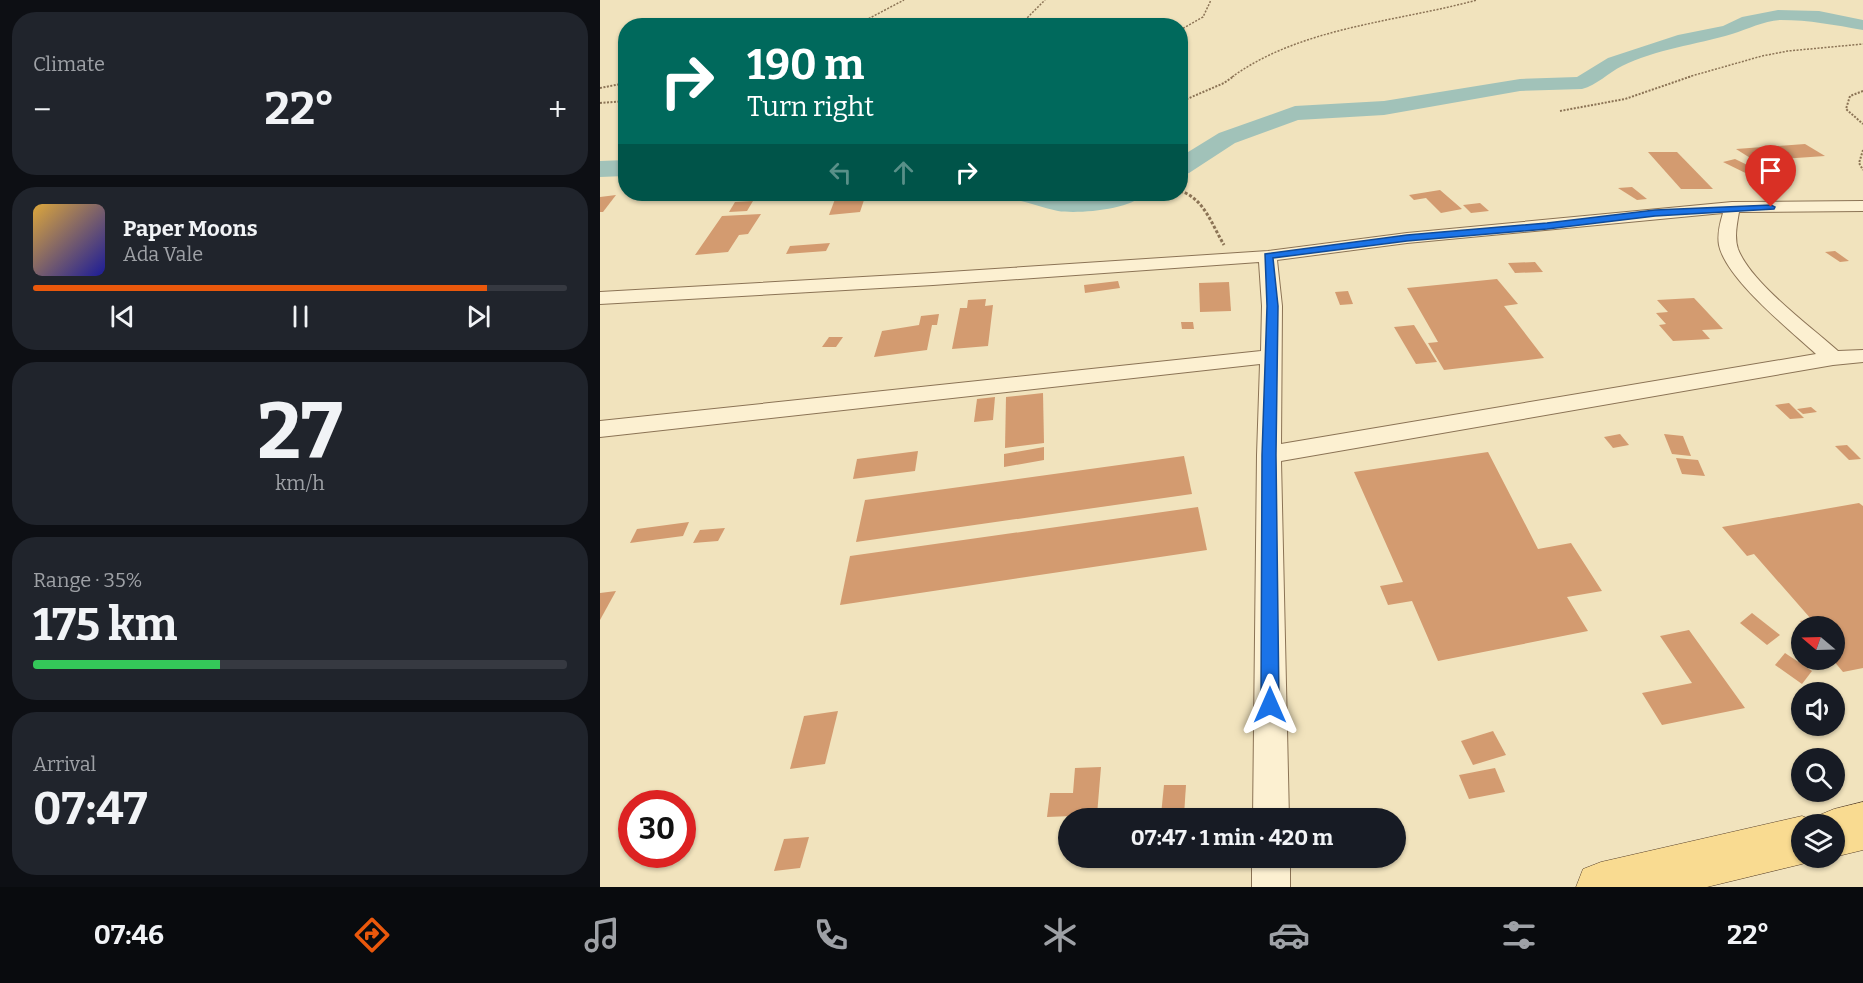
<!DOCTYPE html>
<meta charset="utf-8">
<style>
body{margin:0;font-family:Bitter,serif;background:#20242c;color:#f1f3f6;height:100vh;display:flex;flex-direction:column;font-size:22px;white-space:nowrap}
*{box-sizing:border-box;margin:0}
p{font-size:20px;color:#9ea1a6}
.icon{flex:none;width:33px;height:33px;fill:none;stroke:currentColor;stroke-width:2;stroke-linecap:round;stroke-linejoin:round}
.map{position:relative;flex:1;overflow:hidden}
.side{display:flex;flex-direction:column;gap:12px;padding:12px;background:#0d0f14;width:600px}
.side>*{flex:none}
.banner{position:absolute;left:18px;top:18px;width:570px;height:183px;border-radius:24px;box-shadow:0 2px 4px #0004;background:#00695c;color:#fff;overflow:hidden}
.needle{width:39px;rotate:289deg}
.fabs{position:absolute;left:1191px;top:616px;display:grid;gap:12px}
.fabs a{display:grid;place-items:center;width:54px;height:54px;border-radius:50%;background:#171b24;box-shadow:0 2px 4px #0004;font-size:30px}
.speed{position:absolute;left:18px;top:790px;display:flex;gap:12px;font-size:30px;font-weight:700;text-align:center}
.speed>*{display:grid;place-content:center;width:78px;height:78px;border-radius:50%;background:#171b24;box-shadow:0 2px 4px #0004;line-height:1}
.speed .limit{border:9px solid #d22;background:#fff;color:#111}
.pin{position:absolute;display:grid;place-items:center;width:51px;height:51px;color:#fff;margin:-62px -26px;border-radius:50% 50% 50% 0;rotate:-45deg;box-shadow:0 0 6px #0007}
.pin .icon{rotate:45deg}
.me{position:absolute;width:66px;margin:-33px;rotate:0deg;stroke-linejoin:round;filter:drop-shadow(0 0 4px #0008)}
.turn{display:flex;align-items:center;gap:21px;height:126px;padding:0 30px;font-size:27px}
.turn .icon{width:78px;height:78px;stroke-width:2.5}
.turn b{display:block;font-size:42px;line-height:51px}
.lanes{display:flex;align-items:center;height:57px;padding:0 30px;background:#0003;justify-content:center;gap:30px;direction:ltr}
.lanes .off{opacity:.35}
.big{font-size:45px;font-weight:700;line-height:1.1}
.side .card{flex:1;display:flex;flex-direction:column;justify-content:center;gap:9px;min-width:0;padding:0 21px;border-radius:24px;background:#20242c}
.side .dial{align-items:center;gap:0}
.dial b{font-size:78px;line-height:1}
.song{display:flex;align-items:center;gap:18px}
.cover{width:72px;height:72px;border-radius:9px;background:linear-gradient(135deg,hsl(40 70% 55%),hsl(240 70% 35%))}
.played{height:6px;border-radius:3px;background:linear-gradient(90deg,#ea580c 85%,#363941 85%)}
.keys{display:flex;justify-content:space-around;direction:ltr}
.heat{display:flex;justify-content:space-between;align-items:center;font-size:33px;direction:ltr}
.charge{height:9px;border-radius:4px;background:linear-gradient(90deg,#34c759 35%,#363941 0)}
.trip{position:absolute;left:458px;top:808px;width:348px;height:60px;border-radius:30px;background:#171b24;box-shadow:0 2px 4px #0004;font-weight:700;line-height:60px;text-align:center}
.menu{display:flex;height:96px;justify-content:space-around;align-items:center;background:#090b0e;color:#9ea1a6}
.menu .icon{width:42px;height:42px}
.menu .active{color:#ea580c}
.menu b{font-size:27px;color:#f1f3f6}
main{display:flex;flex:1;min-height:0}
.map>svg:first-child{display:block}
</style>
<main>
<section class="side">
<div class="card"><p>Climate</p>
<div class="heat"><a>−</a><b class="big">22°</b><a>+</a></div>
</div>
<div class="card">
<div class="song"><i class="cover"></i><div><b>Paper Moons</b><p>Ada Vale</p></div></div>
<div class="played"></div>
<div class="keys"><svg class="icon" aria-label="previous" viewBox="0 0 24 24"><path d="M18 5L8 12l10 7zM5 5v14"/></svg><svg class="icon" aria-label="pause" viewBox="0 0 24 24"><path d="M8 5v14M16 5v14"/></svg><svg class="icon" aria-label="next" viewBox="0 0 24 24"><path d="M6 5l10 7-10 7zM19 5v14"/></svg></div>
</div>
<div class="card dial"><b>27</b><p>km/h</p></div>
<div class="card"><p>Range · 35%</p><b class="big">175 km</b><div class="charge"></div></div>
<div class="card"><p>Arrival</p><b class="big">07:47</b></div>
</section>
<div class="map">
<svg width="1263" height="887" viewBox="0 0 1263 887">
<rect width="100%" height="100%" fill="#f1e3bd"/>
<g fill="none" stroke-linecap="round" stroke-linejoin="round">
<g fill="#a1c2b9" fill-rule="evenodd">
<path d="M1178,10L1219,11L1263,20V30C1235,25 1209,20 1181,20C1163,21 1149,29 1132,34C1096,45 1056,49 1022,66C1008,73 997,85 982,89L920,91L784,115L698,120L635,143L589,173L580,175V157L619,133L695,106L784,101L920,79L977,77L1008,58L1078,35L1123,26L1142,17Z"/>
<polygon points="26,160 26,176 0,177 0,161"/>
<path d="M413,194H543C532,210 477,214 458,211C444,208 430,203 417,200Z"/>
</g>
</g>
<g fill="#d39b70">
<polygon points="1205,144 1225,156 1155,161 1136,149"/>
<polygon points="1048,152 1077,152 1113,189 1081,189"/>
<polygon points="1135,159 1187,184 1174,187 1123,162"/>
<polygon points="1032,187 1047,199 1037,200 1018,188"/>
<polygon points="840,190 862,209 841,213 826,198 814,200 809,195"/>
<polygon points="137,194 161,194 159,197 134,198"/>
<polygon points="237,194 266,194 260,212 229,215"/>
<polygon points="16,195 3,212 0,212 0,197"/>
<polygon points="153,201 147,211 129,212 135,202"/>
<polygon points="880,203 889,211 871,213 863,205"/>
<polygon points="161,214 148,234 139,235 128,252 95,255 122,216"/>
<polygon points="230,243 226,251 186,254 190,246"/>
<polygon points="1235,251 1249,261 1240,262 1225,252"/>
<polygon points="935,262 943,272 915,273 908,263"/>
<polygon points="897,279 918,304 904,306 944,358 844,370 828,343 838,342 807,288"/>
<polygon points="518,281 520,288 485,293 484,285"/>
<polygon points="629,282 631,311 600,312 599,283"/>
<polygon points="748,291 753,304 740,305 735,292"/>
<polygon points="1094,298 1123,329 1102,330 1110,339 1073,341 1059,325 1066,324 1056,313 1068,312 1057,300"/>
<polygon points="386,299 385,306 393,305 388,346 352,349 360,308 367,308 368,300"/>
<polygon points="339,314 337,325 332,325 327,350 274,357 282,331 319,325 321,316"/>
<polygon points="581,322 593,322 594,329 582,329"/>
<polygon points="814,325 837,362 816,364 794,327"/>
<polygon points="229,337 243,337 236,347 222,347"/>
<polygon points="443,393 444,443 405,448 406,397"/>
<polygon points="395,397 393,420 374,422 377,399"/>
<polygon points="1189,403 1204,418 1190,419 1175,405"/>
<polygon points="1211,407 1217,412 1203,414 1197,409"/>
<polygon points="1020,434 1029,445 1013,448 1004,437"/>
<polygon points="1064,434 1083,436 1091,456 1072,454"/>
<polygon points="1247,445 1261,459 1249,460 1235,446"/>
<polygon points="444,447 444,460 404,467 404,454"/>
<polygon points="318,451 315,471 253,479 257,459"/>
<polygon points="888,452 938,549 971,543 1002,591 967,597 988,631 838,661 812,601 788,605 780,586 803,582 754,472"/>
<polygon points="584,456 592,494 256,542 265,500"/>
<polygon points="1076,458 1098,460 1105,476 1082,474"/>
<polygon points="1259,503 1263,506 1263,668 1243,672 1233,660 1234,627 1205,627 1200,621 1211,619 1154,554 1147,556 1122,527"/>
<polygon points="598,507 607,550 240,605 250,556"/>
<polygon points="89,522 83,536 30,543 37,529"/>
<polygon points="125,528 118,541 93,543 100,530"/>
<polygon points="16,591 0,620 0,593"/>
<polygon points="1152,613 1180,635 1167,645 1140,623"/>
<polygon points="1089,630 1145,708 1062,725 1042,693 1092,683 1060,636"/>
<polygon points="1185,653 1212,671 1202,684 1175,665"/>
<polygon points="238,711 225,764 190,769 204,716"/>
<polygon points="893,731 906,755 873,765 861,741"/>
<polygon points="501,767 497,815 447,817 450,793 473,793 475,768"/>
<polygon points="895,768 905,792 869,799 859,775"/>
<polygon points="564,785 586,785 584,815 561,815"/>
<polygon points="209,837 200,868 174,871 184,839"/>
</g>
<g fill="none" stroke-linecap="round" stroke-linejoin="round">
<g stroke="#8b7355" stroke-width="2">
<g id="minor">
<path d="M1263,201V211L1139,212C1137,224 1134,237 1138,249C1151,283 1210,326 1238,351L1263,350V362L1233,365L681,461L689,819H653L657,455L660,364L0,437V421L661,351L662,306L659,262L333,285L0,304V292L333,273L668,251L807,233L1132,202ZM1123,213C1120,223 1117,234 1119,245C1126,279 1190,330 1216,354L681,444L682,306L677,260L807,243Z"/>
<rect x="652" y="858" width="38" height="29"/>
</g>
</g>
<g stroke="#58402a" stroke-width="1">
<polygon id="major" points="1263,802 1263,850 1234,857 1234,825 1202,825 1202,858 1217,858 1202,864 1107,887 976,887 983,869 1001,862 1202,816 1215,821 1217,816 1234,809"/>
</g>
<g stroke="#8b7355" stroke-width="1.5" stroke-dasharray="2 1.5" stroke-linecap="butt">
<polyline points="249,26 266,20 304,0"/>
<polyline points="412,26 426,19 445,0"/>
<polyline points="580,30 603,17 611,0"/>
<path d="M632,77C701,27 796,22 877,0"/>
<polyline points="1088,77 1162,56 1188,51 1263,44"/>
</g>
<g stroke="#8b7355" stroke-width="2" stroke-dasharray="2 1.5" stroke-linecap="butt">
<polyline points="0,88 26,83"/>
<polyline points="1263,91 1250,96 1246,109 1263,124"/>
<polyline points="580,102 624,83 634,76"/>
<polyline points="0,103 26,101"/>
<polyline points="960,111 1025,99 1092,76"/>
<polyline points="1263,150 1259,163 1263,170"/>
</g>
<path stroke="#8b7355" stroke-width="3" stroke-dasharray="3 2" stroke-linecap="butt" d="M580,191C604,198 612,225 624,245"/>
<use href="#minor" fill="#fcf0d1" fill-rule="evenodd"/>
<use href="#major" fill="#f9db91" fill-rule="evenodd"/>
</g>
<polygon fill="#1a73e8" stroke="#114b97" stroke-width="1.5" points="1171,205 1175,207 1174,209 1055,216 947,229 807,241 673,258 678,306 676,455 679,705 677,712 670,714 664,712 661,705 662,455 667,306 665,254 807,235 947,223 1055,210"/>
</svg>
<div class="fabs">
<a><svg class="needle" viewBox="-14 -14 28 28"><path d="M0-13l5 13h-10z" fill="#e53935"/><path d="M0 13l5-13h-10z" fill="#9ea1a6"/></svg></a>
<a><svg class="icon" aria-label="sound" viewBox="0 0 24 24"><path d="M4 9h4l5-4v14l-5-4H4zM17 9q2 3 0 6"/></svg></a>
<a><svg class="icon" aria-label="search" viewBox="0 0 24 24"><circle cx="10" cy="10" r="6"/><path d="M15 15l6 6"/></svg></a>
<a><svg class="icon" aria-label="layers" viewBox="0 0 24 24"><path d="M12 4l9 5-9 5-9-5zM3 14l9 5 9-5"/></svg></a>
</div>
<div class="speed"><div class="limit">30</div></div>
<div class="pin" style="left:1171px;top:207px;background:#d93025"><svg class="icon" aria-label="arrive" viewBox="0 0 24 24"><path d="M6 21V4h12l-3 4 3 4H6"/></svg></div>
<svg class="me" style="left:670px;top:705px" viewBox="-20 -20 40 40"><path d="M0-17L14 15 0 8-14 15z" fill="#1a73e8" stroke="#fff" stroke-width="4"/></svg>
<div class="trip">07:47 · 1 min · 420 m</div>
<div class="banner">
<div class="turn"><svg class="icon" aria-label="right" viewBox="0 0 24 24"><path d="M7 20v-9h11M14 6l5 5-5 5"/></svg><div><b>190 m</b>Turn right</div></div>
<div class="lanes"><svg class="icon off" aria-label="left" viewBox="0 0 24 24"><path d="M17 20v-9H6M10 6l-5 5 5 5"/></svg><svg class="icon off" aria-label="ahead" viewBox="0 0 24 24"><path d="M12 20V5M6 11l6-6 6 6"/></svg><svg class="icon" aria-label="right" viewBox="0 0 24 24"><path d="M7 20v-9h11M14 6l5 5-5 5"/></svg></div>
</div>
</div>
</main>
<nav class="menu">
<b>07:46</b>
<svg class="icon active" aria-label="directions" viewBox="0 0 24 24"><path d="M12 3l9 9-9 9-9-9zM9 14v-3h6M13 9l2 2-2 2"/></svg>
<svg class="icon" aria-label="music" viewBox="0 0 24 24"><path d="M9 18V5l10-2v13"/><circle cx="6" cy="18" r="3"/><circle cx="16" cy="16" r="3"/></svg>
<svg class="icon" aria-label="phone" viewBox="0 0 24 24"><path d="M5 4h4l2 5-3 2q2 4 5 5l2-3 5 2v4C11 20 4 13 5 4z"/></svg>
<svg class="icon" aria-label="climate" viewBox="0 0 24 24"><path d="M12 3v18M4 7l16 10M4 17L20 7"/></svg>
<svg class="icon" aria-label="car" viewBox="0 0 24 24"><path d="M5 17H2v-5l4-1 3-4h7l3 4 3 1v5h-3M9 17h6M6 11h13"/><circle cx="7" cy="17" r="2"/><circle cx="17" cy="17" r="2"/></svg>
<svg class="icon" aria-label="filters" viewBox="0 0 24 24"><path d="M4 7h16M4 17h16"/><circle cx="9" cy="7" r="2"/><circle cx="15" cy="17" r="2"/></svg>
<b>22°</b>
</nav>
